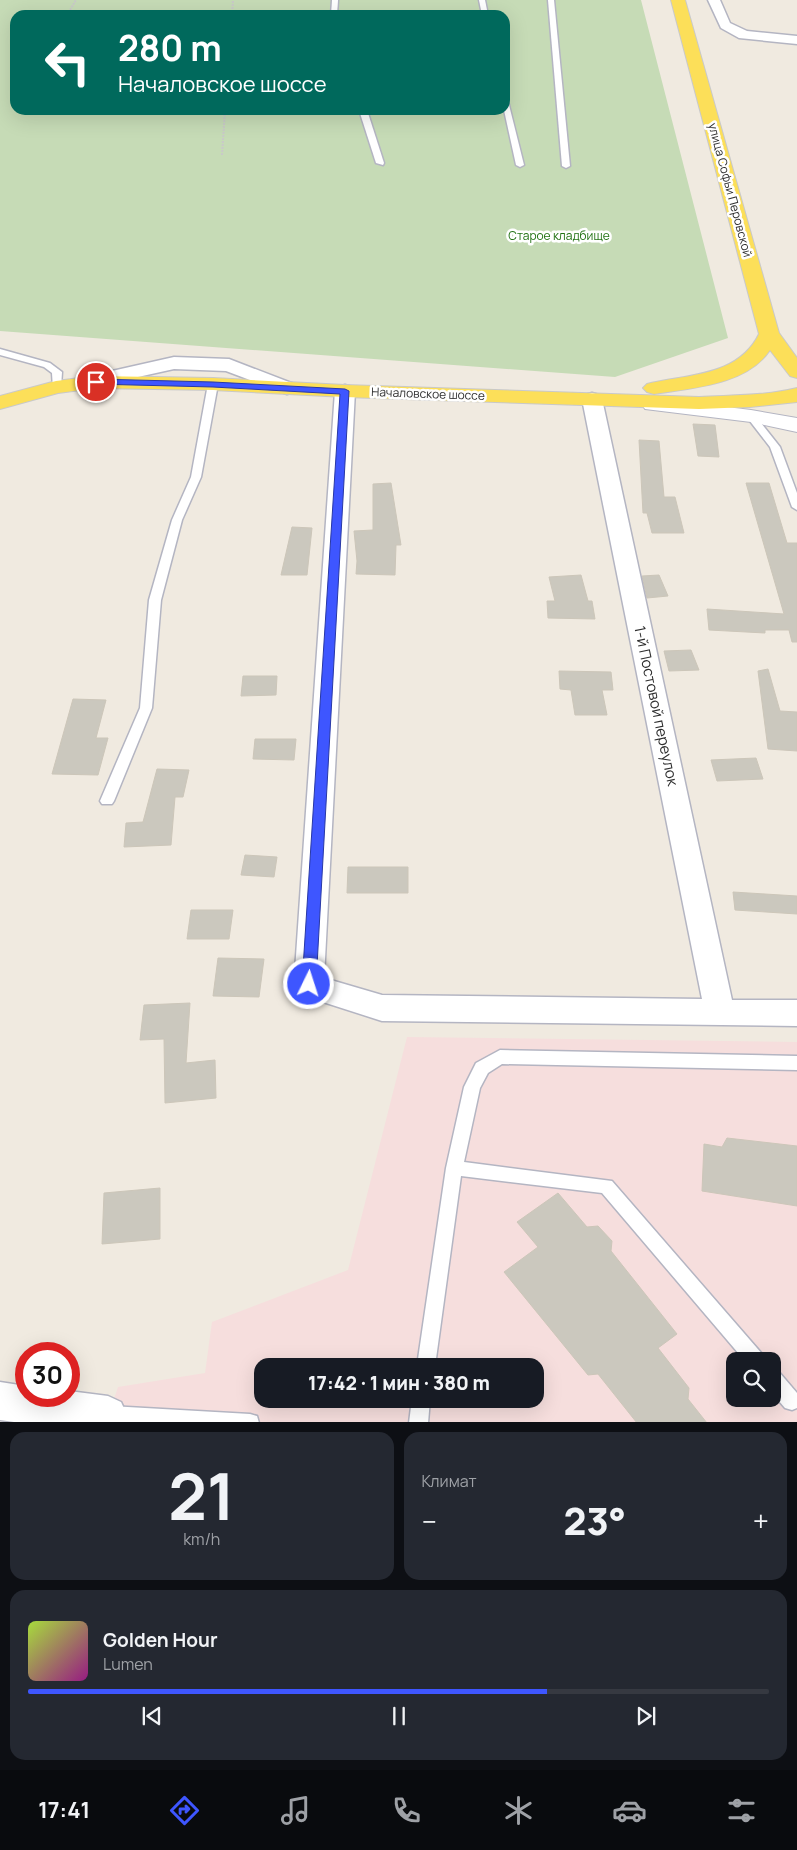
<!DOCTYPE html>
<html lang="ru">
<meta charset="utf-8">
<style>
body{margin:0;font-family:Manrope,sans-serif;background:#242831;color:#f1f3f6;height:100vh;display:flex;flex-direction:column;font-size:19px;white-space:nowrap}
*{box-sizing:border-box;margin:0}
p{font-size:16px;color:#9ea1a6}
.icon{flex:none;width:28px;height:28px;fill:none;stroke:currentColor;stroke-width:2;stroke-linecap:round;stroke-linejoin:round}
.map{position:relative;height:1422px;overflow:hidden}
.sheet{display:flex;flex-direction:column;gap:10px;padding:10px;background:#0d0f14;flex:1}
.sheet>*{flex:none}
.banner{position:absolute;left:10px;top:10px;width:500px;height:105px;border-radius:15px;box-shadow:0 5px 20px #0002;background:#00695c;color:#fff;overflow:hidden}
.controls{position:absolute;left:726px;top:1352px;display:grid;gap:10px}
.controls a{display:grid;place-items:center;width:55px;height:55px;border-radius:10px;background:#171b24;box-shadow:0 5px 20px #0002;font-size:25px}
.speed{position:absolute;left:15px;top:1342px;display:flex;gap:10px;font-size:25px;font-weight:700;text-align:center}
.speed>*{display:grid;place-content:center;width:65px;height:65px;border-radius:50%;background:#171b24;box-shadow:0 5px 20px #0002;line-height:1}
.speed .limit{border:8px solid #d22;background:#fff;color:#111}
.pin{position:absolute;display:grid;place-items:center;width:42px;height:42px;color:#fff;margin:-21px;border:2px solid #fff;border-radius:50%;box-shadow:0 1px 5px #0007}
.me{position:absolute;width:55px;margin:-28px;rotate:4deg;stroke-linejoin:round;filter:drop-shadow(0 0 4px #0008)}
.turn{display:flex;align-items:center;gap:18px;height:105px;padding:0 25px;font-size:22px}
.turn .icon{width:65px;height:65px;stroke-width:2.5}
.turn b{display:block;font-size:35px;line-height:42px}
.big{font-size:38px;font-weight:800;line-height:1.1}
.sheet .card{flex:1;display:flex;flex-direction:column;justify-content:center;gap:8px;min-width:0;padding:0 18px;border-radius:15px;background:#242831}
.sheet .dial{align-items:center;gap:0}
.dial b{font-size:65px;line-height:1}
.song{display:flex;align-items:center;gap:15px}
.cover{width:60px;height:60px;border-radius:8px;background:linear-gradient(135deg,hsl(80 70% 55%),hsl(310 70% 35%))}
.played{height:5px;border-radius:2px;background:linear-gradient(90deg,#3e56ff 70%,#363941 70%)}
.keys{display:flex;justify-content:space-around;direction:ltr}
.heat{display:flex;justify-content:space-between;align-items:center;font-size:28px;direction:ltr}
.sheet .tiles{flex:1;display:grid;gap:10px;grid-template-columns:1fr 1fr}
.card:last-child{grid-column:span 2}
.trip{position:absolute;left:254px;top:1358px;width:290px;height:50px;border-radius:15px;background:#171b24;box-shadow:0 5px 20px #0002;font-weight:800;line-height:50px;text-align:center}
.tab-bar{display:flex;height:80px;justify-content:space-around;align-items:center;background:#090b0e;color:#9ea1a6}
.tab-bar .icon{width:35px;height:35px}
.tab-bar .selected{color:#3e56ff}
.tab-bar b{font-size:22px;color:#f1f3f6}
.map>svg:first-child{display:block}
</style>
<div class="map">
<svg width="797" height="1423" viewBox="0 0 797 1423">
<rect width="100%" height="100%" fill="#f0eae0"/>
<path fill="#f6dedd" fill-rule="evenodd" d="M407,1037L797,1042V1422L106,1423L118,1387L205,1373L212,1322L348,1270ZM735,1361H772V1399H735ZM262,1366H535V1399H262Z"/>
<path fill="#c6dbb6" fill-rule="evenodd" d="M0,0H641L728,338L615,377L0,331ZM15,15H505V110H15Z"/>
<g fill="#cbc8be" stroke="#ccc6b9">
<polygon points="693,424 715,425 719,457 698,456"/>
<polygon points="639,440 659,441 664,497 675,497 684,533 652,533 647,513 643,513"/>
<polygon points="391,483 401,545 396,545 395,575 356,574 357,561 354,531 373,530 373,484"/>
<polygon points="746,483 769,483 787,543 797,543 797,642 792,642 789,630 765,630 765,633 709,630 707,609 784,614"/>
<polygon points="292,527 312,528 307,575 281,575"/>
<polygon points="581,575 588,601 592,601 595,619 548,618 547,601 555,601 549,577"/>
<polygon points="659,575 668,596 647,598 642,576"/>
<polygon points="691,650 699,670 669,671 664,651"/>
<polygon points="768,669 780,711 797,712 797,751 768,749 758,671"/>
<polygon points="559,671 611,672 613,690 602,690 607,715 575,715 571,690 560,689"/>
<polygon points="243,676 277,676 276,695 241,696"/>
<polygon points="73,699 106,700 96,738 108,738 98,775 52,774"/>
<polygon points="255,739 296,739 294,760 253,759"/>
<polygon points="756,758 763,779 717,781 711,760"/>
<polygon points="157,769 189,770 183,797 175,797 171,845 124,847 126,823 143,822"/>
<polygon points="245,855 277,857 274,877 241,875"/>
<polygon points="348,867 408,867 408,893 347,893"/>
<polygon points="733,892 797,896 797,914 735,910"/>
<polygon points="191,910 233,910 229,939 187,939"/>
<polygon points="218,958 264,959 259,997 213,996"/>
<polygon points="190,1003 186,1063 215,1060 216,1098 165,1103 164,1039 140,1040 144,1005"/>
<polygon points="727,1138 797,1146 797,1206 702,1191 704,1144 722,1147"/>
<polygon points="160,1188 160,1239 102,1244 104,1193"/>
<polygon points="558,1193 587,1227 598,1226 612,1241 611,1251 677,1334 658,1348 689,1388 688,1399 707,1423 637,1423 598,1374 588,1375 504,1272 538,1247 517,1222"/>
</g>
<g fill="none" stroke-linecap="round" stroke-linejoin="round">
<g stroke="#b4b5c2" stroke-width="3">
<g id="service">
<polygon points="332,0 338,0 337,15 331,15"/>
<polygon points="479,0 485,0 488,15 482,15"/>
<polygon points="548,0 554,0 570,166 566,168 562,166"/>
<polygon points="505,99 508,101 524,165 520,167 516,165 504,110"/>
<polygon points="359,110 367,110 384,163 383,165 376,163"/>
<polygon points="0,349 50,363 62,372 61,387 59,389 53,389 52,373 44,367 0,355"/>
<polygon points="213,381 218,384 201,477 182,520 161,600 152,708 114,801 112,804 102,804 100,801 140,708 149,600 172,520 191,477 208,384"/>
<polygon points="751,413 754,414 780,447 797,493 797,510 792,507 770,447 746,416"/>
<polygon points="500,1050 797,1056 797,1070 502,1064 488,1073 480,1088 464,1162 612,1181 763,1355 766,1361 745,1361 602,1193 461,1176 435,1366 417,1366 446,1168 464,1087 476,1063"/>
<polygon points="772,1370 779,1372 797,1393 797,1408 792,1410 785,1408 772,1393"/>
<polygon points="412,1399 430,1399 428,1423 409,1423"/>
<polygon points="110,1406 250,1414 257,1416 259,1423 105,1423 101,1415 103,1408"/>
</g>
</g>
<g stroke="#b4b5c2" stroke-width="3">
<g id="minor">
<polygon points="708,0 720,0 730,23 747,31 797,36 797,44 739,38 721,28"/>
<polygon points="174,357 229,359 294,384 297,388 294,392 287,394 226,371 174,369 79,390 72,388 69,384 72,380"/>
<polygon points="345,385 352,387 355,391 324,978 382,995 702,999 582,399 585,395 592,393 599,395 602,399 732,1000 797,1000 797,1026 382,1021 298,994 294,985 335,391 338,387"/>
<polygon points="0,1382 26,1386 26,1396 69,1396 69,1391 108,1396 121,1402 127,1415 124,1423 21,1423 0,1420"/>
</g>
</g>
<g stroke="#b4b5c2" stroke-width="2">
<polygon id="secondary" points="653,398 751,410 797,418 797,432 751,422 645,409 642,404 645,399"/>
</g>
<g stroke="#c9c9c9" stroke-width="2">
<g id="primary">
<path d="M671,0H685L779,333L797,358V378L790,376L770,350C747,385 692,388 654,394L647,392L643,388L647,384C687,374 738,377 759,334Z"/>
<path d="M96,376L213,378L345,385L699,397C732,395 765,396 797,388V402L750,407L699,409L345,397L213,390L96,388L58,393L0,409V396L56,381Z"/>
</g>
</g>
<g stroke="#c9c9c9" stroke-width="2" stroke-dasharray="2 1" stroke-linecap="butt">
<polyline points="67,15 76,0"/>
<polyline points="232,15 233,0"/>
<polyline points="222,155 225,110"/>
</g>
<use href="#service" fill="#fff" fill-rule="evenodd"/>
<use href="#minor" fill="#fff" fill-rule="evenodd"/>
<use href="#secondary" fill="#fff" fill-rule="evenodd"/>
<use href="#primary" fill="#fcdf59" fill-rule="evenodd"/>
</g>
<polygon fill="#3e56ff" stroke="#2838a6" points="96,379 213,382 345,389 349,391 316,984 314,988 309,990 304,988 302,984 340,394 213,387 93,384 92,382"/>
<g text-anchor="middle" stroke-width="5" stroke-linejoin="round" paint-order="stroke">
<g font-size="12" fill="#2e2e2e" stroke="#fff">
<text transform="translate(730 190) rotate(75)" y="4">улица Софьи Перовской</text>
<text transform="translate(428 394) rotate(2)" y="4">Началовское шоссе</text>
</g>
<g font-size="12" fill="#237315" stroke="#fff">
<text x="559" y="240">Старое кладбище</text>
</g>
<g font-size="15" fill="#2e2e2e" stroke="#fff">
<text transform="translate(656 706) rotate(78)" y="5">1-й Постовой переулок</text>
</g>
</g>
</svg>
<div class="controls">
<a><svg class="icon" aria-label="search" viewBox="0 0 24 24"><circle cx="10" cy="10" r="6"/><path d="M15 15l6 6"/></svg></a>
</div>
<div class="speed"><div class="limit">30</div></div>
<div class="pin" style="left:96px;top:382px;background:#d93025"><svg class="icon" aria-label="arrive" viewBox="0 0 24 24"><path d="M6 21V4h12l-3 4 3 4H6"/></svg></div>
<svg class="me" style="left:309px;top:984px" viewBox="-20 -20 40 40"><circle r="17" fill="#3e56ff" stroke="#fff" stroke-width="3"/><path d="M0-11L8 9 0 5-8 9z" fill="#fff"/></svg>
<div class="trip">17:42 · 1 мин · 380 m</div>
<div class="banner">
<div class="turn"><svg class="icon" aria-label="left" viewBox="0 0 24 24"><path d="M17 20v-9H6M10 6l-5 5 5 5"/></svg><div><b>280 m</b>Началовское шоссе</div></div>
</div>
</div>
<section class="sheet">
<div class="tiles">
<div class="card dial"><b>21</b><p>km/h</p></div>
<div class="card"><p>Климат</p>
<div class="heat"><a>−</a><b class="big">23°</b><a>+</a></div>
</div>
<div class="card">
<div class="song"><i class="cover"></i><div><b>Golden Hour</b><p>Lumen</p></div></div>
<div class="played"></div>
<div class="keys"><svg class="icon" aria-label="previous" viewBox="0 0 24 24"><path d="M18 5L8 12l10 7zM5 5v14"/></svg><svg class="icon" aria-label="pause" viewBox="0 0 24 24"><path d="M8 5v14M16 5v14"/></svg><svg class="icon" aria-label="next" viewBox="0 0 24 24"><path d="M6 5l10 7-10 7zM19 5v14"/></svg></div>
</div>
</div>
</section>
<nav class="tab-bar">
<b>17:41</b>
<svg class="icon selected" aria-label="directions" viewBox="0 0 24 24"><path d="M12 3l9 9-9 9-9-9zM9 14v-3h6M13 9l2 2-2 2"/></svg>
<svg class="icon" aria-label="music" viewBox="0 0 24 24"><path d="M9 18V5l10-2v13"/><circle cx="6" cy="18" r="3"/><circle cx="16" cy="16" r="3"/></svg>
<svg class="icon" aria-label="phone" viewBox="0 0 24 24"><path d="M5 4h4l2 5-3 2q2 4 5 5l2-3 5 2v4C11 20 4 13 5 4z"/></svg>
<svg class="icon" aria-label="climate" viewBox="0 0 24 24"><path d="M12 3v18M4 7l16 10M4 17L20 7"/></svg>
<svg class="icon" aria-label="car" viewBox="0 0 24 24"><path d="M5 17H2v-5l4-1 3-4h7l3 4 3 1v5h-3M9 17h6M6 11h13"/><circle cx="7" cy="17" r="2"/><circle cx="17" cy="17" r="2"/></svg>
<svg class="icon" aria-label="filters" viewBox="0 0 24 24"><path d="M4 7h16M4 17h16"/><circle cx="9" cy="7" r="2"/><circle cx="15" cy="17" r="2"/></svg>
</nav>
